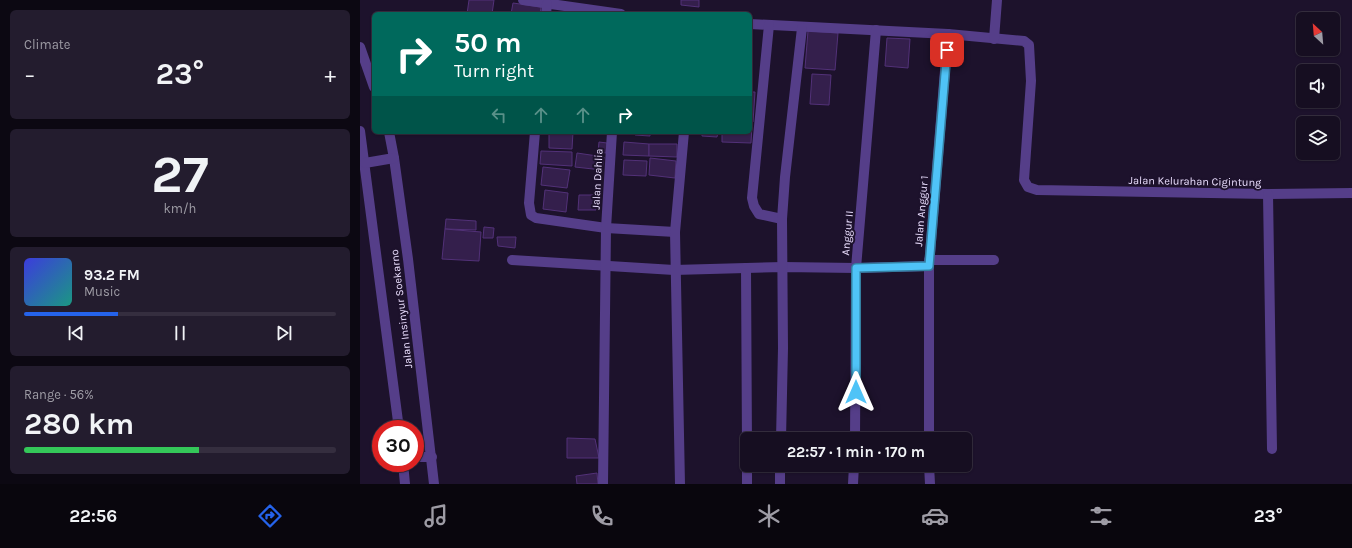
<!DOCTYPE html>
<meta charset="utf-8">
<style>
body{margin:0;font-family:Karla,sans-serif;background:#231c2e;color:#f1f3f6;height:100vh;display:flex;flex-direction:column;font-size:15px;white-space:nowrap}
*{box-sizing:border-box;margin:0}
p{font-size:13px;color:#9e9ca5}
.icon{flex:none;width:22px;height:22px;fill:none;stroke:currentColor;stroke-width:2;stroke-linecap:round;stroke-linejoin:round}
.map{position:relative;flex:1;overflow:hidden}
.side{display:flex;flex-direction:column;gap:10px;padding:10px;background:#0c0812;width:360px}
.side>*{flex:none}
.guide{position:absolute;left:12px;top:12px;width:380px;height:122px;border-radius:6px;box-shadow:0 1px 3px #0004,0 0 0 1px #352e3f;background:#00695c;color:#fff;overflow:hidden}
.needle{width:26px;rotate:334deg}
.fabs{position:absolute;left:936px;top:12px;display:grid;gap:8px}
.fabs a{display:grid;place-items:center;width:44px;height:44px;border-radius:6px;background:#160e21;box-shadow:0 1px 3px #0004,0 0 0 1px #352e3f;font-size:20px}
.speed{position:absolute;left:12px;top:420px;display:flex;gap:8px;font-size:20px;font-weight:700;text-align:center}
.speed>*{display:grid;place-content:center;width:52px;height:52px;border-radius:50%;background:#160e21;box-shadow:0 1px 3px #0004,0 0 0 1px #352e3f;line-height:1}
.speed .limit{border:6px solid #d22;background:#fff;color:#111}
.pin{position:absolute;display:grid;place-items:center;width:34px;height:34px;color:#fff;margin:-17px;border-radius:8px;box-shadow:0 2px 6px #0006}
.me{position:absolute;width:44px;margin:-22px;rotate:0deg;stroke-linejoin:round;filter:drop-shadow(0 0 3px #0008)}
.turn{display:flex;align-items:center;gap:14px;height:84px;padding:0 16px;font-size:18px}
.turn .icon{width:52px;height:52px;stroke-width:2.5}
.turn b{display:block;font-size:28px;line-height:34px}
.lanes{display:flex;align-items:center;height:38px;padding:0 16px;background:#0003;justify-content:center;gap:20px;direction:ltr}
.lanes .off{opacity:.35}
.big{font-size:30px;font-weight:700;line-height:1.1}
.side .card{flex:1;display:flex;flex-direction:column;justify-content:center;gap:6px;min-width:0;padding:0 14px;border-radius:6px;background:#231c2e}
.side .dial{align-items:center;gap:0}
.dial b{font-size:52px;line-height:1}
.song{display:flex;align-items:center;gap:12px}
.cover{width:48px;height:48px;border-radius:6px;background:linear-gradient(135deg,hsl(240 70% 55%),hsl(170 70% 35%))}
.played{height:4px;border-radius:2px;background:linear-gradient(90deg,#2563eb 30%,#352e3f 30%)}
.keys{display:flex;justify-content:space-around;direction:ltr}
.heat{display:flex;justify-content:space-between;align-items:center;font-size:22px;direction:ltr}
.charge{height:6px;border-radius:3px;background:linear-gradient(90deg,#34c759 56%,#352e3f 0)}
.trip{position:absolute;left:380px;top:432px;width:232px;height:40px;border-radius:6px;background:#160e21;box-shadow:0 1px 3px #0004,0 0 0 1px #352e3f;font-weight:700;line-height:40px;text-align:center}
.menu{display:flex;height:64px;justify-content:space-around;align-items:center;background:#09060d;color:#9e9ca5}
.menu .icon{width:28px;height:28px}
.menu .current{color:#2563eb}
.menu b{font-size:18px;color:#f1f3f6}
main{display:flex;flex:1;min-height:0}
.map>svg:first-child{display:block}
</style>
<main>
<section class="side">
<div class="card"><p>Climate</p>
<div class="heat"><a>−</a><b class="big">23°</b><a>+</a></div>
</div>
<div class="card dial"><b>27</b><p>km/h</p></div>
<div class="card">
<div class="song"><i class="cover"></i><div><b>93.2 FM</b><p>Music</p></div></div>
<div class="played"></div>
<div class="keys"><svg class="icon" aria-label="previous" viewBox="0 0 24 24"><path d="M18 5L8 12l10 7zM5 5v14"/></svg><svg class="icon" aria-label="pause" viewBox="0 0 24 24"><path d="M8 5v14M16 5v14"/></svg><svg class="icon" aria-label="next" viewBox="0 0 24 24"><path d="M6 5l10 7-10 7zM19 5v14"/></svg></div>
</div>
<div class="card"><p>Range · 56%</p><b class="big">280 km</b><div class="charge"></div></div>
</section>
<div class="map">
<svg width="992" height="484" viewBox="0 0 992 484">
<rect width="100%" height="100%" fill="#1d122c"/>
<g fill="#341f4c" stroke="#523178">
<polygon points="109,0 134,0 132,14 107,14"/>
<polygon points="321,0 339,0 339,7 321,5"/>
<polygon points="153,3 181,7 180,14 151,14"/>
<polygon points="448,31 478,33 475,70 445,68"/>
<polygon points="527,38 550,39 548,68 525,66"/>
<polygon points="452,74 471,75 469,105 450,104"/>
<polygon points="390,92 395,92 393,122 390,122"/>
<polygon points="390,125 392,125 391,143 362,142 362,132 390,132"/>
<polygon points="189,132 213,132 212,149 189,148"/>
<polygon points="275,132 290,132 290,136 275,135"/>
<polygon points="342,132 358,132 357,137 342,136"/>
<polygon points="239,142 247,143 246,153 238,152"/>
<polygon points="264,142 289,144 289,156 263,155"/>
<polygon points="289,144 317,144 317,157 289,156"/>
<polygon points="181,151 212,152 212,166 180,164"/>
<polygon points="217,153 244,157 242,170 215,167"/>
<polygon points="290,158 316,161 315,178 289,175"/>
<polygon points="264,160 287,161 286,176 263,175"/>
<polygon points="183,167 210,170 207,188 181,185"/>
<polygon points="185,190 208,193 206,212 183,209"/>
<polygon points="219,195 236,195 236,210 218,210"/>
<polygon points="86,219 116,221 116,230 85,229"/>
<polygon points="124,227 134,228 133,238 123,238"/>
<polygon points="85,229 121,232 119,261 82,259"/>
<polygon points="137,237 156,237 155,248 138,246"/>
<polygon points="207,438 235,439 239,458 207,458"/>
<polygon points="237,473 238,484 217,484 216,476"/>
</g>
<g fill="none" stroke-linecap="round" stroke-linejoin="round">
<g stroke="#553e89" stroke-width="10">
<polyline points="163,0 261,14"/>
<polyline points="186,14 187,4"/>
<polyline points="390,24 588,34 664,41 669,45 671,81 664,180 668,187 677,190 908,194 992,193"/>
<polyline points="409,25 392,198 394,206 399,214 422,219"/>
<polyline points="634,39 637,0"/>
<polyline points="0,47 14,87"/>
<polyline points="0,131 39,429"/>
<polyline points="29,132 34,158 48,259 74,484"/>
<polyline points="175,132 169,203 171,215 176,218 246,228 315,232"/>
<polyline points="5,163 34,158"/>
<polyline points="908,194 912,449"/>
<polyline points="152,260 314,270 423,267 496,268 569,266"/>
<polyline points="569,260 634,260"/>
<polyline points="386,268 387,448"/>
<polyline points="421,439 423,348 422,219 425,177 442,28"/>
<polyline points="495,439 496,268 516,30"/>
<polyline points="569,439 569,266 588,34"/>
<polyline points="55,457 72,457"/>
<polyline points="43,463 45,484"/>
<polyline points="387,465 387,484"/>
<polyline points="569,465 570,484"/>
<polyline points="243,484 246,228 252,132"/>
<polyline points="320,484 315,232 324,132"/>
<polyline points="420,484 420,465"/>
<polyline points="493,484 494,465"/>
</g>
</g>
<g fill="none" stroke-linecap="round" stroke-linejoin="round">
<g stroke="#337fa1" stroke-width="10">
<polyline id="route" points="496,392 496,268 569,266 587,50"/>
</g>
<use href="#route" stroke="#4fc3f7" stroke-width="7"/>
</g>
<g text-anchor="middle" stroke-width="4" stroke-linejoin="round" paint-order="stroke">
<g font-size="11" fill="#eadefe" stroke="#1d122c">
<text transform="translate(237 179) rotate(-87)" y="4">Jalan Dahlia</text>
<text transform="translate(835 181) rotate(1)" y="4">Jalan Kelurahan Cigintung</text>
<text transform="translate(561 211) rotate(-85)" y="4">Jalan Anggur 1</text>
<text transform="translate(487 233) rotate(-85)" y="4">Anggur II</text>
<text transform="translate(41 309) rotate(-97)" y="4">Jalan Insinyur Soekarno</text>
</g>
</g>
</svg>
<div class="fabs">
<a><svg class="needle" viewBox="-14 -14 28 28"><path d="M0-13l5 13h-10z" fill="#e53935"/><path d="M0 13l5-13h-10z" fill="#9e9ca5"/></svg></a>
<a><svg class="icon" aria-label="sound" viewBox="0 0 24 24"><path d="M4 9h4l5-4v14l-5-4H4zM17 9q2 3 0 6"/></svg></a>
<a><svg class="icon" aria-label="layers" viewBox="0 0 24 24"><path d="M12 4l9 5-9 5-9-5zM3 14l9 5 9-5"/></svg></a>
</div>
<div class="speed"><div class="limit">30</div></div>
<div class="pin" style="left:587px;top:50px;background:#d93025"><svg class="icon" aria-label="arrive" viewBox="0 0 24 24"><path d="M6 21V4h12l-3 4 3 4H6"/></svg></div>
<svg class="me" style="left:496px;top:392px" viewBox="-20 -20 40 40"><path d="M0-17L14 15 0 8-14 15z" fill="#4fc3f7" stroke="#fff" stroke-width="4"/></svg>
<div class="trip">22:57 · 1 min · 170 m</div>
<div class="guide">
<div class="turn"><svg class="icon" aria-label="right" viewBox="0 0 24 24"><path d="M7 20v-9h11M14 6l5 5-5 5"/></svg><div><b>50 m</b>Turn right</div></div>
<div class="lanes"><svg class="icon off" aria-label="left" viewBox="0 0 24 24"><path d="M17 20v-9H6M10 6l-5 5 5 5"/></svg><svg class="icon off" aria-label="ahead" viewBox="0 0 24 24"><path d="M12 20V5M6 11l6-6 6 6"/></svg><svg class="icon off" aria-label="ahead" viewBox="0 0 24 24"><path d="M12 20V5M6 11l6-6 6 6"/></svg><svg class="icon" aria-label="right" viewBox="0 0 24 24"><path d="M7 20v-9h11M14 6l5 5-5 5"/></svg></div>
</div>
</div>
</main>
<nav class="menu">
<b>22:56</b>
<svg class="icon current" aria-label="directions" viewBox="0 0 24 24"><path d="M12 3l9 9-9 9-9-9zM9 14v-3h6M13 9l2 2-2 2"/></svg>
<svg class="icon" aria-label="music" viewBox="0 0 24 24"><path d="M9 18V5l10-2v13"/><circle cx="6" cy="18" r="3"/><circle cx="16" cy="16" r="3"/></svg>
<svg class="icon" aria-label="phone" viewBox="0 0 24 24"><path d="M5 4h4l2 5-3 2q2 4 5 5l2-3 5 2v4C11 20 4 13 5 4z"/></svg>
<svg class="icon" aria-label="climate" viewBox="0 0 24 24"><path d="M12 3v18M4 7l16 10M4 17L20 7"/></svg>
<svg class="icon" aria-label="car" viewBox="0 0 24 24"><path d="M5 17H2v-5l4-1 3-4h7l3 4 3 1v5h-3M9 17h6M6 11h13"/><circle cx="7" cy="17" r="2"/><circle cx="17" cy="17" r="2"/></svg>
<svg class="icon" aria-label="filters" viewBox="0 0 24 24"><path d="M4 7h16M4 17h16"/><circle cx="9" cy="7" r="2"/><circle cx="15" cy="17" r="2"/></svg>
<b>23°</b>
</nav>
